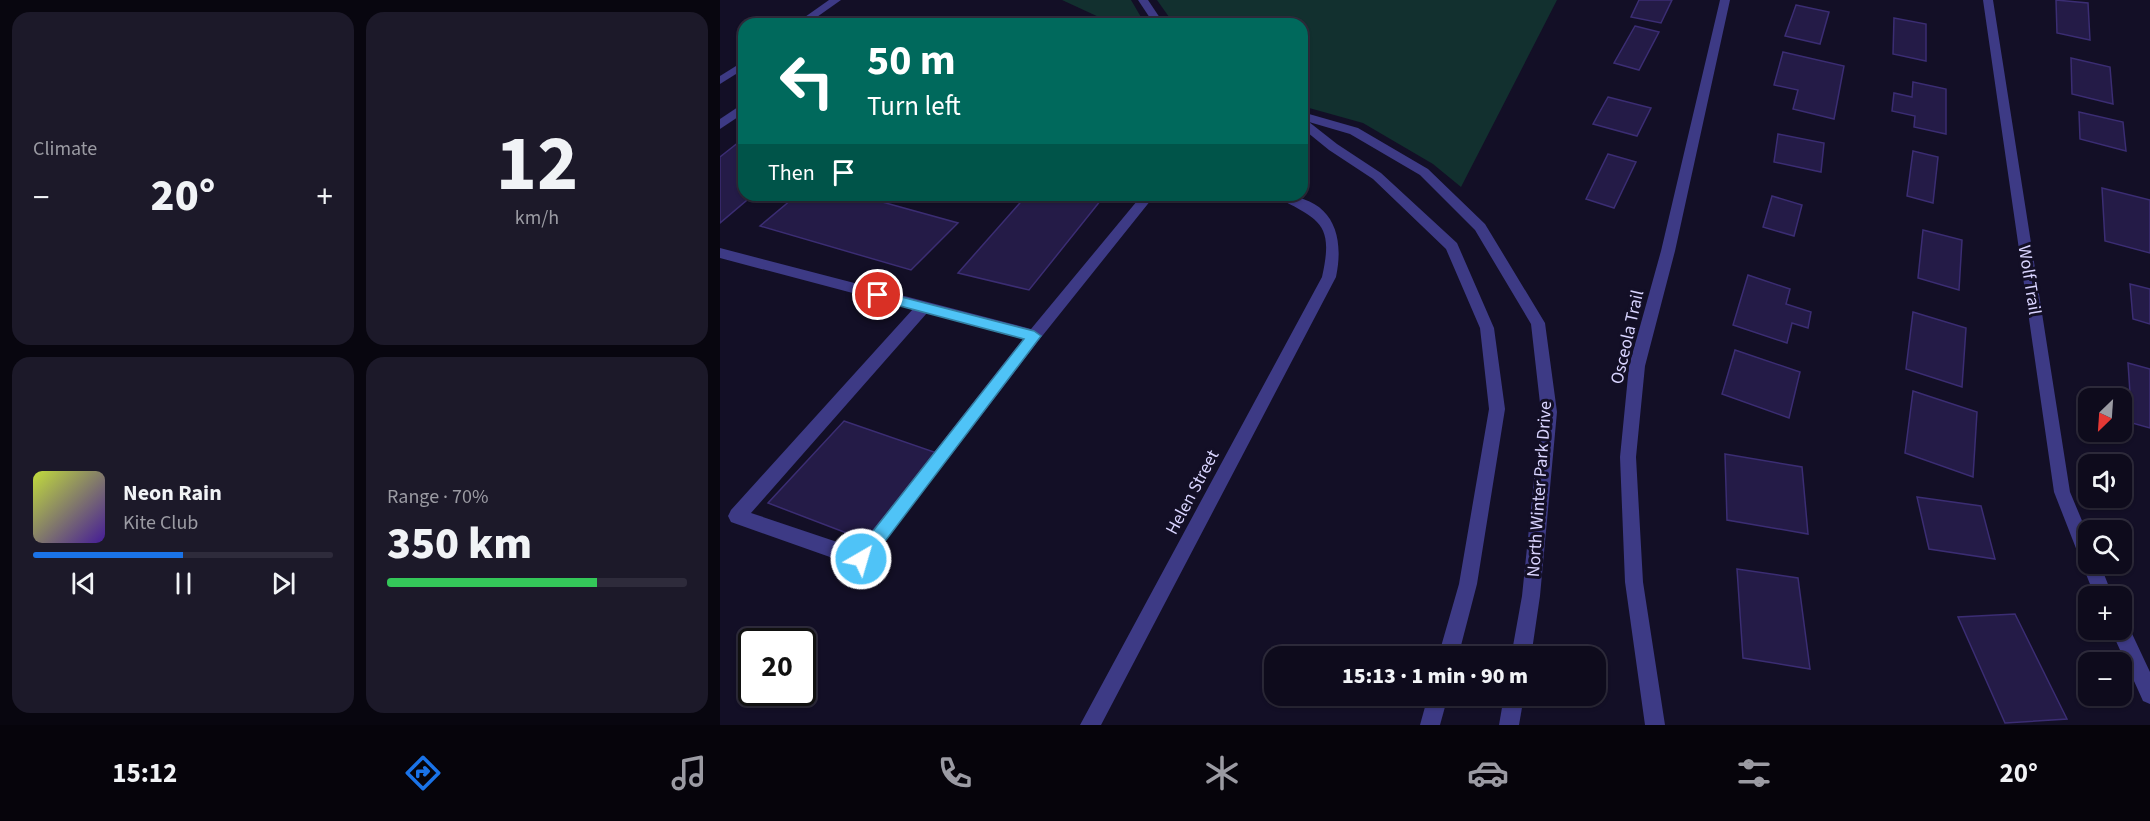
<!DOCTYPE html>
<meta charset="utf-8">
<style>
body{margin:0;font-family:"Source Sans 3",sans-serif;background:#1c1929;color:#f1f3f6;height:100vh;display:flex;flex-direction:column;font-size:22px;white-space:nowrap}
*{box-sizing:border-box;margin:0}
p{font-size:20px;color:#9b9ba3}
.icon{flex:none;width:33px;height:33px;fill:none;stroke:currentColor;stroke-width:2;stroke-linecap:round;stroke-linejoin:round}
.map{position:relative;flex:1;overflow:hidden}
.details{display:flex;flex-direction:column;gap:12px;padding:12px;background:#08060f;width:720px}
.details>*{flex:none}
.banner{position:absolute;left:18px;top:18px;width:570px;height:183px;border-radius:18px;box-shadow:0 2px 4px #0004,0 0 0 2px #2e2b3b;background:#00695c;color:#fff;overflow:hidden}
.needle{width:39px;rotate:205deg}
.buttons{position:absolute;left:1358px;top:388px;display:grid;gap:12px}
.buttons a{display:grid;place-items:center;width:54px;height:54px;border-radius:12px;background:#0e0b1c;box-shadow:0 2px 4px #0004,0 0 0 2px #2e2b3b;font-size:30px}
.speed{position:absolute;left:18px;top:628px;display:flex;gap:12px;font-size:30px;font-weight:700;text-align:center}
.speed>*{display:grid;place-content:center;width:78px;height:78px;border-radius:50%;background:#0e0b1c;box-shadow:0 2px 4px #0004,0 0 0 2px #2e2b3b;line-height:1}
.speed .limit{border:3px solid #111;border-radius:9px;background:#fff;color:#111}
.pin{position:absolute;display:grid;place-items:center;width:51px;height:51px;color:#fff;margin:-26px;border:3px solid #fff;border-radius:50%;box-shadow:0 2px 6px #0007}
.me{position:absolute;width:66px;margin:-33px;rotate:38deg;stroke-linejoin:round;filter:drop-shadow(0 0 4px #0008)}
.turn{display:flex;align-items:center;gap:21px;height:126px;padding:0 30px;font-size:27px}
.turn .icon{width:78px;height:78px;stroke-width:2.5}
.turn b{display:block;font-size:42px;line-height:51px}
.then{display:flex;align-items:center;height:57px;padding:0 30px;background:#0003;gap:12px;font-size:22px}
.big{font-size:45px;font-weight:800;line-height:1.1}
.details .card{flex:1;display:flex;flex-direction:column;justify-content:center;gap:9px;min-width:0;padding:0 21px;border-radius:18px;background:#1c1929}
.details .dial{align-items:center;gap:0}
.dial b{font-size:78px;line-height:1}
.song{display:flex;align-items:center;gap:18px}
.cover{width:72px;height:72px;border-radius:9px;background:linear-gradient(135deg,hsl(70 70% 55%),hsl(260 70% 35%))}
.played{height:6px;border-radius:3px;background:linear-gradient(90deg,#1a73e8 50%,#2e2b3b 50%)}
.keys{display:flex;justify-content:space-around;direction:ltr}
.heat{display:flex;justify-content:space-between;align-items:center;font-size:33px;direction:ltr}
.charge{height:9px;border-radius:4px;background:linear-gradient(90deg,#34c759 70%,#2e2b3b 0)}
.details .tiles{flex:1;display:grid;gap:12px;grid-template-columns:repeat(2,1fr)}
.trip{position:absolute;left:544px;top:646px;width:342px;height:60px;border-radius:18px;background:#0e0b1c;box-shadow:0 2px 4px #0004,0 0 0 2px #2e2b3b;font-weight:800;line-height:60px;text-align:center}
.dock{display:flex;height:96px;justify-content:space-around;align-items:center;background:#06040b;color:#9b9ba3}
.dock .icon{width:42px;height:42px}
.dock .selected{color:#1a73e8}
.dock b{font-size:27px;color:#f1f3f6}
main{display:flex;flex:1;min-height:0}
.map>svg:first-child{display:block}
</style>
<main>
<section class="details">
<div class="tiles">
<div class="card"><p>Climate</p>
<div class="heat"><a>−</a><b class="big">20°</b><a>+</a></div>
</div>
<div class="card dial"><b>12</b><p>km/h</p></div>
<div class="card">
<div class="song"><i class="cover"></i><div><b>Neon Rain</b><p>Kite Club</p></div></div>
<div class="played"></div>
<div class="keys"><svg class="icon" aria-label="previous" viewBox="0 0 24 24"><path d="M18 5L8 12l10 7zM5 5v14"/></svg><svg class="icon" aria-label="pause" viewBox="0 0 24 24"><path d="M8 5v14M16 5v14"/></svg><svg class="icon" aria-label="next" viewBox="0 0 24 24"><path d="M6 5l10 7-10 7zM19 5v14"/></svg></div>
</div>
<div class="card"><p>Range · 70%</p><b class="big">350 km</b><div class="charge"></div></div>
</div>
</section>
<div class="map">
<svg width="1430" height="725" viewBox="0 0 1430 725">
<rect width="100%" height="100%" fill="#130f26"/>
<g fill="#12302f">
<polygon points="342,0 411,0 425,24 394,24"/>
<polygon points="437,0 837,0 741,187 713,164 643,123 582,106 582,24 454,24"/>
</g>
<g fill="#241b47" stroke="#3b2d73" stroke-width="1.5">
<polygon points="919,0 952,0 941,23 911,17"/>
<polygon points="1336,0 1368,3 1370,40 1337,33"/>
<polygon points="1076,5 1109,12 1100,44 1065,36"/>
<polygon points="1174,18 1206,24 1206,61 1173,54"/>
<polygon points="915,26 939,32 919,70 894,63"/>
<polygon points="1063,52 1124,66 1114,119 1073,109 1078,90 1054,85"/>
<polygon points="1351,58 1390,67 1393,104 1352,94"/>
<polygon points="1193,82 1226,89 1226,134 1194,127 1195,116 1172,111 1174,93 1192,97"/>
<polygon points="888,97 931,108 917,136 873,124"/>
<polygon points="1359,112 1403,122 1406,151 1360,139"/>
<polygon points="1058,134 1104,143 1101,172 1054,162"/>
<polygon points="24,138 24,195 33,195 0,223 0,157"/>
<polygon points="1193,151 1218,157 1213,203 1187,196"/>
<polygon points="888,154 916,162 894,208 866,199"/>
<polygon points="1382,188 1430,200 1430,253 1385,241"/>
<polygon points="77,195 137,195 238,223 191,270 40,226"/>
<polygon points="307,195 385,195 309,290 238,273"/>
<polygon points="1052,196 1082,205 1074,236 1043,227"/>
<polygon points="1203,230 1242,240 1239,290 1198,278"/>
<polygon points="1028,275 1070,289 1066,304 1091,312 1088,328 1072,323 1067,343 1013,325"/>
<polygon points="1410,284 1430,289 1430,324 1413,319"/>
<polygon points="1193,312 1246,328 1242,387 1186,369"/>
<polygon points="1015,350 1080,372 1069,418 1002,394"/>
<polygon points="1408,363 1430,369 1430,428 1412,423"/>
<polygon points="1193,391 1257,412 1253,477 1185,453"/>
<polygon points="124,421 217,453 145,540 48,503"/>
<polygon points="1005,454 1082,467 1088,534 1007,520"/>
<polygon points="1197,497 1261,506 1275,559 1209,549"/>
<polygon points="1017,569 1078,578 1090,669 1023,658"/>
<polygon points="1295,614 1347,719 1285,723 1238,617"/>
</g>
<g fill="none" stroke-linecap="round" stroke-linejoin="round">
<g fill="#3d3a85" fill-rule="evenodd">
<polygon points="109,0 121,0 87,24 75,24"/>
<polygon points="418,0 428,0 444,24 434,24"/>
<polygon points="1000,0 1010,0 955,251 925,366 916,457 923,582 945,725 925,725 905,582 900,457 909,366 941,251"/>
<polygon points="1263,0 1273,0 1350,492 1368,535 1368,564 1380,564 1393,597 1375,597 1334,492"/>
<polygon points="135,21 145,22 146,24 130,24"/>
<polygon points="24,61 24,69 0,84 0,76"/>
<polygon points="24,103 24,113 0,129 0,119"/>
<polygon points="582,112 638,128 708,169 765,224 825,323 837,412 820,596 811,657 791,657 802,596 821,412 811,324 755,230 700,175 630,134 589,122 617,144 661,173 737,243 774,328 785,409 757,584 738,657 718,657 739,584 769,409 760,328 726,249 653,179 609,150 582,128"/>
<path d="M422,195H435L319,340L147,565L141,568L11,522L8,516L11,510L193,309L0,258V248L311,329ZM207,313L303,339L138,549L31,513Z"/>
<path d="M556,195C608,195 626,229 616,277L381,725H360L602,277C614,224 600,220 558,198Z"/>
<polygon points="1401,621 1407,623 1430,672 1430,704 1423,701 1391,630 1401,630"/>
<polygon points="708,696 728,696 720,725 700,725"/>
<polygon points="784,696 804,696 799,725 779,725"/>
</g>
</g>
<polygon fill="#4fc3f7" stroke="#337fa1" stroke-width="1.5" points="158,291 314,331 321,336 147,565 141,567 135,565 133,559 135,554 304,339 154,299 152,295"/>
<g text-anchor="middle" stroke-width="6" stroke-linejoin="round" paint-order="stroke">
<g font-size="18" fill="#d9d4ff" stroke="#130f26">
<text transform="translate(1310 280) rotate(81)" y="6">Wolf Trail</text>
<text transform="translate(907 337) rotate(-77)" y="6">Osceola Trail</text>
<text transform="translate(819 489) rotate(-86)" y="6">North Winter Park Drive</text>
<text transform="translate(472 492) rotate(-62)" y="6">Helen Street</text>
</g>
</g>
</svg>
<div class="buttons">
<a><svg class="needle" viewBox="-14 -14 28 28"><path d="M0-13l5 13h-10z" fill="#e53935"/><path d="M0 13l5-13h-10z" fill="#9b9ba3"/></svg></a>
<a><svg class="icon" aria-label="sound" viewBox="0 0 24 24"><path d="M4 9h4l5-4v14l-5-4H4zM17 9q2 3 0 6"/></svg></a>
<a><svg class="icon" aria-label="search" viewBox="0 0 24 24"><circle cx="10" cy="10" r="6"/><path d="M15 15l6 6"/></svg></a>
<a>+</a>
<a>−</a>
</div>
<div class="speed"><div class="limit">20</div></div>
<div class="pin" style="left:158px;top:295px;background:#d93025"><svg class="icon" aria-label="arrive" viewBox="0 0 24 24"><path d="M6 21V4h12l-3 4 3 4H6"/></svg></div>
<svg class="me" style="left:141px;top:559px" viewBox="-20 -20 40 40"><circle r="17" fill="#4fc3f7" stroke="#fff" stroke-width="3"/><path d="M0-11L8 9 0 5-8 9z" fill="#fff"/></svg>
<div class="trip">15:13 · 1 min · 90 m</div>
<div class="banner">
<div class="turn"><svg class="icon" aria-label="left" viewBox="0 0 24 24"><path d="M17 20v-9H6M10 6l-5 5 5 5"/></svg><div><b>50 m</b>Turn left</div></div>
<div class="then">Then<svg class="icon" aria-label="arrive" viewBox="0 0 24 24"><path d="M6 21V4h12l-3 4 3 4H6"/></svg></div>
</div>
</div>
</main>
<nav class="dock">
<b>15:12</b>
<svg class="icon selected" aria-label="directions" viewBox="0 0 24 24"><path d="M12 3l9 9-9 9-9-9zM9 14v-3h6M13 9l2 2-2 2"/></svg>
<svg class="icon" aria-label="music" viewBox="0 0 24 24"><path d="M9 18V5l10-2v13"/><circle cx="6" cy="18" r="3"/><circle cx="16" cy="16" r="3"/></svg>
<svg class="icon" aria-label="phone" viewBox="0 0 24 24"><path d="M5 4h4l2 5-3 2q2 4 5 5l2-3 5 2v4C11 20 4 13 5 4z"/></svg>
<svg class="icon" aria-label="climate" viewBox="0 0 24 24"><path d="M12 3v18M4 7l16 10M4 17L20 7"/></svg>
<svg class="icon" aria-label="car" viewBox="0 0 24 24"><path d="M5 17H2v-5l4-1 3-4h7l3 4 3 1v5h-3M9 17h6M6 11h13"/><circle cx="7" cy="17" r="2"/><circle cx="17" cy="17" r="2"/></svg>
<svg class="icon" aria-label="filters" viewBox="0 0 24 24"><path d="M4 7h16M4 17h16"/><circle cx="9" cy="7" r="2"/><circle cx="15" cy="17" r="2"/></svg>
<b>20°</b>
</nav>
